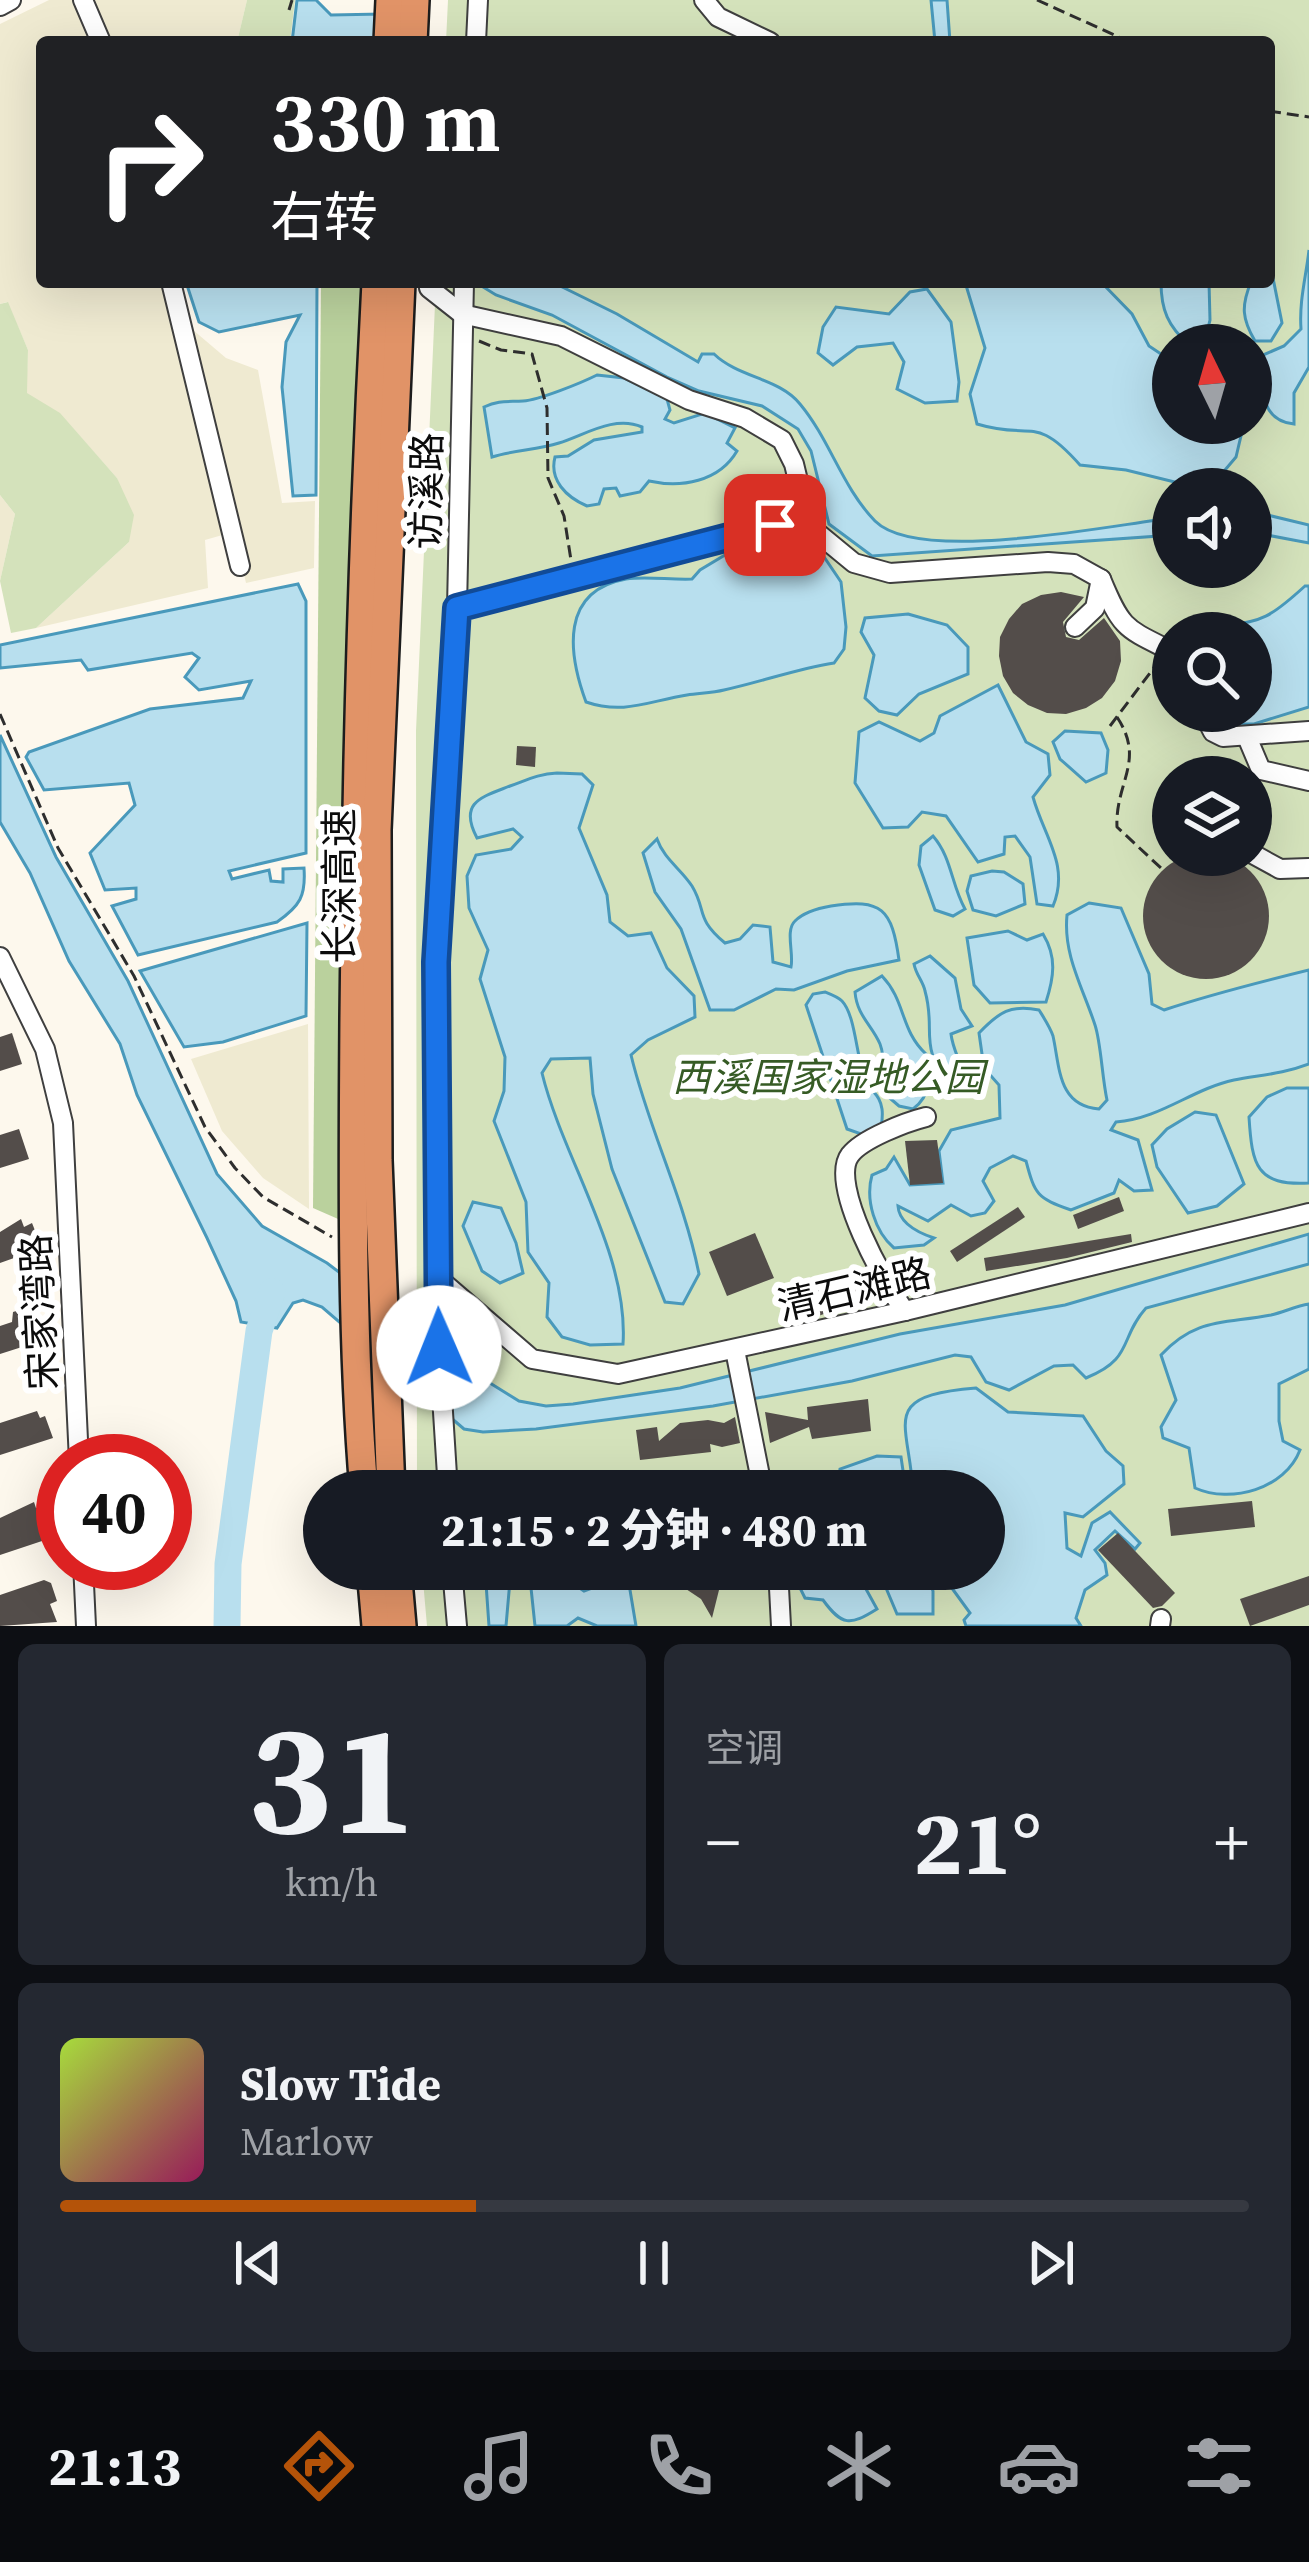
<!DOCTYPE html>
<html lang="zh">
<meta charset="utf-8">
<style>
body{margin:0;font-family:"Source Serif 4","Noto Sans SC",serif;background:#242831;color:#f1f3f6;height:100vh;display:flex;flex-direction:column;font-size:45px;white-space:nowrap}
*{box-sizing:border-box;margin:0}
p{font-size:39px;color:#9ea1a6}
.icon{flex:none;width:66px;height:66px;fill:none;stroke:currentColor;stroke-width:2;stroke-linecap:round;stroke-linejoin:round}
.map{position:relative;height:1626px;overflow:hidden}
.panel{display:flex;flex-direction:column;gap:18px;padding:18px;background:#0d0f14;flex:1}
.panel>*{flex:none}
.top-card{position:absolute;left:36px;top:36px;width:1239px;height:252px;border-radius:12px;box-shadow:0 12px 48px #0002;background:#202124;color:#fff;overflow:hidden}
.needle{width:78px;rotate:355deg}
.controls{position:absolute;left:1152px;top:324px;display:grid;gap:24px}
.controls a{display:grid;place-items:center;width:120px;height:120px;border-radius:50%;background:#171b24;box-shadow:0 12px 48px #0002;font-size:60px}
.speed{position:absolute;left:36px;top:1434px;display:flex;gap:24px;font-size:60px;font-weight:700;text-align:center}
.speed>*{display:grid;place-content:center;width:156px;height:156px;border-radius:50%;background:#171b24;box-shadow:0 12px 48px #0002;line-height:1}
.speed .limit{border:18px solid #d22;background:#fff;color:#111}
.pin{position:absolute;display:grid;place-items:center;width:102px;height:102px;color:#fff;margin:-51px;border-radius:24px;box-shadow:0 6px 18px #0006}
.me{position:absolute;width:132px;margin:-66px;rotate:359deg;stroke-linejoin:round;filter:drop-shadow(0 0 9px #0008)}
.turn{display:flex;align-items:center;gap:42px;height:252px;padding:0 36px;font-size:54px}
.turn .icon{width:156px;height:156px;stroke-width:2.5}
.turn b{display:block;font-size:84px;line-height:102px}
.big{font-size:90px;font-weight:800;line-height:1.1}
.panel .card{flex:1;display:flex;flex-direction:column;justify-content:center;gap:18px;min-width:0;padding:0 42px;border-radius:18px;background:#242831}
.panel .dial{align-items:center;gap:0}
.dial b{font-size:156px;line-height:1}
.song{display:flex;align-items:center;gap:36px}
.cover{width:144px;height:144px;border-radius:18px;background:linear-gradient(135deg,hsl(80 70% 55%),hsl(330 70% 35%))}
.played{height:12px;border-radius:6px;background:linear-gradient(90deg,#b45309 35%,#363941 35%)}
.keys{display:flex;justify-content:space-around;direction:ltr}
.heat{display:flex;justify-content:space-between;align-items:center;font-size:66px;direction:ltr}
.panel .tiles{flex:1;display:grid;gap:18px;grid-template-columns:1fr 1fr}
.card:last-child{grid-column:span 2}
.trip{position:absolute;left:303px;top:1470px;width:702px;height:120px;border-radius:60px;background:#171b24;box-shadow:0 12px 48px #0002;font-weight:800;line-height:120px;text-align:center}
.tab-bar{display:flex;height:192px;justify-content:space-around;align-items:center;background:#090b0e;color:#9ea1a6}
.tab-bar .icon{width:84px;height:84px}
.tab-bar .on{color:#b45309}
.tab-bar b{font-size:54px;color:#f1f3f6}
.map>svg:first-child{display:block}
</style>
<div class="map">
<svg width="1309" height="1626" viewBox="0 0 1309 1626">
<rect width="100%" height="100%" fill="#fdf8ed"/>
<g fill="#efead1">
<polygon points="49,0 77,0 93,42 42,42 42,282 167,282 226,534 205,540 208,588 36,628 129,542 117,478 60,414 26,393 28,350 7,302 0,304 0,24"/>
<polygon points="91,0 247,0 237,42 107,42"/>
<polygon points="186,324 226,358 258,370 282,503 315,501 314,568 246,583"/>
<polygon points="0,495 15,514 0,581"/>
<polygon points="308,1024 309,1209 263,1178 222,1131 191,1059"/>
</g>
<g fill="#d4e2bb" fill-rule="evenodd">
<polygon points="247,0 295,0 290,42 237,42"/>
<path d="M448,0H1309V1626H427L422,1569H984V1491H417L416,731L436,282H1269V42H446ZM1173,345H1251V423H1173ZM1173,489H1251V567H1173ZM1173,633H1251V711H1173ZM1173,777H1251V855H1173Z"/>
<polygon points="8,302 28,350 27,393 60,413 117,478 134,515 129,542 36,628 11,633 0,581 15,514 0,495 0,304"/>
</g>
<polygon fill="#bad19d" points="321,282 365,282 345,1222 313,1208"/>
<g fill="#b8dfee" stroke="#4999bb" stroke-width="3">
<polygon points="297,0 316,0 331,15 382,14 387,42 292,42"/>
<polygon points="931,0 947,0 950,42 935,42"/>
<path d="M1309,250V367L1294,393V424C1257,420 1263,384 1263,355L1284,346L1301,329C1299,301 1306,277 1309,250Z"/>
<path d="M1270,263L1282,323L1271,341H1255C1242,319 1241,306 1251,282H1269Z"/>
<polygon points="186,282 317,282 316,495 293,496 282,387 286,342 300,315 219,332 199,322"/>
<path d="M475,282H552L617,314L698,362L702,354H714C739,378 779,378 800,404C830,440 842,487 875,521C919,565 1110,525 1173,518V535L872,556L829,524L811,451L798,429L762,406L699,391L667,377L552,315L496,295Z"/>
<path d="M965,282H1101L1132,314L1149,346L1173,362V423H1244L1236,457L1209,489H1203L1126,470L1080,465C1034,413 1033,441 977,424L970,394L985,348Z"/>
<path d="M1161,282H1209L1210,320L1205,340L1189,345C1168,326 1161,310 1161,282Z"/>
<polygon points="927,289 951,322 959,382 957,401 925,403 897,389 904,362 893,343 857,347 833,365 818,353 823,327 836,307 889,314 910,292"/>
<path d="M597,375L624,378L667,399L670,410L665,419L674,423L705,413L735,428L727,443L737,451C719,482 681,488 649,481L640,492L620,496L616,488L604,489L599,504L587,506C566,497 549,480 555,457L568,456L594,440L642,432V427C614,415 585,435 559,443C537,450 514,450 492,457L484,407C499,400 508,402 523,401C539,400 581,383 597,375Z"/>
<polygon points="1251,511 1309,525 1309,543 1251,532"/>
<path d="M794,540L820,551L841,582L846,627L844,649L834,663C796,669 761,682 724,690C712,693 699,693 687,695C649,701 624,715 586,702C568,653 560,591 626,579C646,576 671,580 692,579L700,570L735,549L775,548Z"/>
<path d="M298,584L306,601V853L229,871L232,879L269,870L271,881L283,882V869L304,868C306,896 300,906 277,922L138,955L112,906L136,899V888L105,890L90,853L135,805L129,783L44,790L26,757L29,752L150,709L243,698L251,681L199,690L185,677L199,658L192,653L88,670L81,660L0,668V645Z"/>
<path d="M1305,586H1309V707L1254,724H1238L1230,711H1251V633H1203L1205,629C1260,619 1260,627 1305,586Z"/>
<polygon points="908,614 947,625 968,647 968,674 919,694 897,715 879,711 865,698 874,655 861,632 865,618"/>
<path d="M998,685L1026,742L1048,754L1050,775L1033,797C1044,837 1070,865 1053,906L1037,904L1030,857L1015,836L1005,837L1004,854L978,862L946,816L922,812L908,827L883,828L855,783L859,732L879,722L920,741L934,733L940,716Z"/>
<polygon points="1065,731 1101,733 1108,750 1106,773 1086,782 1060,759 1053,742"/>
<path d="M0,735L56,857L128,981L217,1174L262,1226L327,1263L461,1365L519,1401L546,1406L573,1404L680,1388L900,1334L1065,1305L1309,1234V1264L1146,1308C1119,1338 1134,1359 1086,1378L1073,1365L1054,1366L1009,1390L986,1382L971,1357L955,1355L852,1381L713,1406L536,1429L483,1432L464,1429L322,1307L303,1300L293,1303L277,1328L241,1322L236,1301L207,1238L137,1095L120,1044L69,961L30,873L0,822Z"/>
<path d="M557,773L582,774L593,785L579,828L607,895L610,922L628,936L651,933L667,968L694,996L695,1017L648,1040L631,1055C649,1130 684,1198 699,1274L683,1304L665,1302L612,1169L593,1094L590,1058L551,1059L542,1073C563,1159 629,1254 623,1344L590,1345L562,1337L547,1317L549,1283L528,1252L526,1202L494,1121L504,1091L505,1057L480,979L488,950L469,908L467,876L476,855L511,849L522,837L513,829L477,838C458,802 482,797 510,786C527,780 538,774 557,773Z"/>
<path d="M933,836C952,858 951,884 965,909L953,916L935,910L919,865L921,846Z"/>
<path d="M657,839C664,859 681,869 692,886C707,911 695,918 725,943L740,939L753,925L770,927L773,962L791,967C794,954 785,930 795,921C804,912 819,908 831,906C882,898 892,909 899,960L847,971L794,990L776,989L734,1010H710L681,929L655,892L643,853Z"/>
<polygon points="992,871 1004,872 1023,884 1025,904 996,916 973,910 967,891 971,876"/>
<path d="M1089,903L1121,908L1149,974L1152,1004L1164,1010C1212,994 1260,982 1309,970V1064C1283,1074 1260,1075 1234,1080C1192,1089 1160,1119 1116,1122L1111,1130L1138,1140L1152,1190L1134,1191L1119,1180L1114,1193L1071,1210C1037,1198 1035,1195 1026,1161L1013,1156L990,1168L983,1181L994,1201L985,1213L971,1216L951,1205L928,1221L898,1206C899,1223 919,1233 934,1238L924,1245L894,1248C875,1232 865,1200 872,1175L886,1169L894,1157L910,1185L943,1183L939,1151L951,1130L1000,1118L999,1085L984,1068L979,1033C999,1012 1011,1004 1039,1010C1044,1018 1050,1027 1053,1036C1060,1068 1058,1106 1099,1109L1107,1100C1102,1077 1101,1043 1095,1025C1083,988 1063,955 1067,915Z"/>
<polygon points="307,923 306,1016 223,1042 184,1047 140,971"/>
<path d="M1008,931L1027,940L1043,934C1057,957 1054,977 1046,1002L990,1003L974,985L967,938Z"/>
<path d="M930,956L955,978L961,1009L972,1026L951,1034C953,1052 964,1066 965,1085L953,1086C916,1046 937,1033 925,991C923,981 916,975 914,964Z"/>
<path d="M882,976C906,1001 900,1030 926,1054C930,1076 932,1095 913,1109L899,1106L885,1094C883,1078 886,1059 880,1044C872,1025 857,1016 855,992Z"/>
<path d="M825,992C830,994 838,997 842,1001C857,1017 856,1065 868,1084C874,1094 880,1096 882,1109C883,1116 882,1121 881,1128L861,1134L847,1129L806,1005L813,994Z"/>
<path d="M1287,1088H1309V1183C1256,1186 1252,1165 1249,1117L1267,1097Z"/>
<polygon points="1195,1112 1216,1115 1244,1184 1217,1206 1188,1213 1157,1167 1152,1145 1167,1129"/>
<polygon points="473,1202 501,1208 516,1243 523,1273 500,1283 482,1271 463,1226"/>
<path d="M1309,1304V1369L1279,1384V1421L1283,1441L1300,1450C1285,1489 1231,1504 1195,1488L1189,1448L1163,1438L1161,1427L1176,1400L1161,1355C1196,1317 1225,1324 1271,1315C1284,1312 1296,1306 1309,1304Z"/>
<path d="M976,1388L1008,1412L1083,1416L1106,1451L1123,1466L1124,1484L1083,1517L1065,1513L1067,1548L1081,1556L1092,1523L1110,1512L1140,1543L1135,1549L1115,1531L1095,1550L1105,1563L1107,1575L1085,1590L1076,1618L1081,1626H966L964,1620L970,1613L946,1580L943,1569H984V1491H913C909,1421 878,1396 976,1388Z"/>
<polygon points="877,1456 901,1457 906,1491 837,1491 840,1469"/>
<polygon points="514,1473 514,1491 478,1491 481,1475"/>
<polygon points="692,1477 730,1479 732,1491 603,1491 638,1481"/>
<polygon points="485,1569 511,1569 506,1626 489,1626"/>
<polygon points="529,1569 567,1569 565,1578 584,1591 600,1585 606,1569 631,1569 629,1584 636,1626 597,1626 578,1618 567,1626 535,1626"/>
<path d="M797,1569H855L877,1609C850,1626 842,1626 823,1600L805,1598L797,1582Z"/>
<polygon points="878,1569 924,1569 933,1591 933,1614 897,1614"/>
</g>
<g fill="none" stroke-linecap="round" stroke-linejoin="round">
<polyline stroke="#b8dfee" stroke-width="27" points="227,1626 228,1564 259,1331 272,1292"/>
</g>
<g fill="#534d4a">
<polygon points="1061,592 1084,597 1063,622 1066,637 1079,640 1104,618 1120,641 1121,661 1115,681 1102,698 1086,708 1066,714 1047,713 1028,705 1013,693 1003,676 999,656 1000,637 1009,619 1022,604 1041,595"/>
<polygon points="517,746 536,747 535,767 516,765"/>
<circle cx="1206" cy="916" r="63"/>
<polygon points="12,1033 22,1064 0,1071 0,1037"/>
<polygon points="19,1129 29,1159 0,1168 0,1135"/>
<polygon points="937,1140 943,1183 910,1185 905,1141"/>
<polygon points="1119,1197 1124,1211 1078,1229 1073,1215"/>
<polygon points="1018,1207 1025,1217 957,1262 950,1251"/>
<polygon points="21,1219 24,1227 32,1223 42,1248 0,1263 0,1232"/>
<polygon points="755,1233 774,1278 727,1296 709,1252"/>
<polygon points="1131,1234 1132,1242 1067,1258 986,1271 984,1258"/>
<polygon points="851,1276 858,1279 859,1292 839,1309 812,1318 801,1314 798,1308 801,1300 813,1289 825,1282"/>
<polygon points="26,1308 29,1315 38,1312 47,1339 0,1354 0,1326 12,1322 13,1312"/>
<polygon points="868,1399 871,1431 812,1439 809,1427 770,1443 765,1412 808,1420 807,1407"/>
<polygon points="37,1411 40,1418 45,1416 53,1438 0,1455 0,1423"/>
<polygon points="735,1417 740,1443 722,1447 710,1444 711,1452 640,1460 636,1430 657,1427 659,1441 680,1423 708,1420 724,1423"/>
<polygon points="1252,1501 1255,1527 1171,1536 1168,1509"/>
<polygon points="34,1502 36,1508 44,1506 54,1537 0,1555 0,1518"/>
<polygon points="1118,1533 1175,1593 1162,1606 1153,1608 1098,1550"/>
<polygon points="680,1569 722,1569 733,1579 719,1590 712,1618 701,1599 683,1587"/>
<polygon points="1309,1576 1309,1605 1250,1626 1240,1599"/>
<polygon points="44,1580 51,1583 57,1601 50,1604 57,1622 0,1626 0,1595"/>
</g>
<g fill="none" stroke-linecap="round" stroke-linejoin="round">
<g stroke="#3f3f3f" stroke-width="22">
<g id="minor">
<polyline points="83,0 101,42"/>
<polyline points="704,0 718,17 770,42"/>
<polyline points="0,6 11,0"/>
<polyline points="476,42 478,0"/>
<polyline points="171,282 240,566"/>
<path d="M429,288L462,314L561,336L689,400L745,418L782,440L794,464L809,526L854,563L890,573L1048,562L1074,564L1101,579C1122,630 1125,628 1173,652"/>
<polyline points="457,608 805,517"/>
<polyline points="1075,627 1095,608 1101,579"/>
<polyline points="1202,711 1213,732 1223,737 1309,731"/>
<polyline points="1247,737 1261,770 1309,781"/>
<polyline points="1251,853 1280,869 1309,868"/>
<polyline points="0,957 45,1049 63,1123 79,1461"/>
<polyline points="438,1278 532,1359 618,1374 905,1311 1309,1213"/>
<path d="M905,1311C886,1286 828,1184 850,1155C862,1139 906,1122 926,1117"/>
<polyline points="735,1350 763,1491"/>
<polyline points="448,1491 439,1349 435,1031 441,850 457,608 464,282"/>
<polyline points="83,1563 86,1626"/>
<polyline points="452,1569 457,1626"/>
<polyline points="778,1569 781,1626"/>
<polyline points="1160,1626 1161,1619"/>
</g>
</g>
<g stroke="#1d1d1d" stroke-width="32">
<g id="highway">
<polyline points="388,42 390,0"/>
<polyline points="413,42 415,0"/>
<path d="M364,1491C351,1335 353,1175 354,1018C356,773 363,527 376,282"/>
<polyline points="391,1491 378,1160 377,830 401,282"/>
<polyline points="371,1569 376,1626"/>
<polyline points="397,1569 402,1626"/>
</g>
</g>
<g stroke="#2e2e2e" stroke-width="3" stroke-dasharray="12 6" stroke-linecap="butt">
<polyline points="1037,0 1130,42"/>
<polyline points="289,10 292,0"/>
<polyline points="1269,111 1309,117"/>
<polyline points="479,341 501,350 532,354 547,408 548,478 564,516 571,560"/>
<polyline points="0,714 58,848 134,976 205,1127 235,1168 263,1197 332,1237"/>
<path d="M1117,717C1146,761 1115,782 1117,827L1162,869"/>
<polyline points="1110,726 1156,665"/>
</g>
<use href="#minor" stroke="#fff" stroke-width="18"/>
<use href="#highway" stroke="#e19367" stroke-width="27"/>
</g>
<g fill="none" stroke-linecap="round" stroke-linejoin="round">
<g stroke="#114b97" stroke-width="30">
<polyline id="route" points="439,1348 436,962 457,608 775,525"/>
</g>
<use href="#route" stroke="#1a73e8" stroke-width="21"/>
</g>
<g text-anchor="middle" stroke-width="12" stroke-linejoin="round" paint-order="stroke">
<g font-size="39" fill="#0c0c0c" stroke="#fff">
<text transform="translate(426 491) rotate(-89)" y="14">访溪路</text>
<text transform="translate(339 886) rotate(-90)" y="14">长深高速</text>
<text transform="translate(854 1289) rotate(-13)" y="14">清石滩路</text>
<text transform="translate(39 1312) rotate(-93)" y="14">宋家湾路</text>
</g>
<g font-size="39" font-style="italic" fill="#365b25" stroke="#fff">
<text x="828" y="1091">西溪国家湿地公园</text>
</g>
</g>
</svg>
<div class="controls">
<a><svg class="needle" viewBox="-14 -14 28 28"><path d="M0-13l5 13h-10z" fill="#e53935"/><path d="M0 13l5-13h-10z" fill="#9ea1a6"/></svg></a>
<a><svg class="icon" aria-label="sound" viewBox="0 0 24 24"><path d="M4 9h4l5-4v14l-5-4H4zM17 9q2 3 0 6"/></svg></a>
<a><svg class="icon" aria-label="search" viewBox="0 0 24 24"><circle cx="10" cy="10" r="6"/><path d="M15 15l6 6"/></svg></a>
<a><svg class="icon" aria-label="layers" viewBox="0 0 24 24"><path d="M12 4l9 5-9 5-9-5zM3 14l9 5 9-5"/></svg></a>
</div>
<div class="speed"><div class="limit">40</div></div>
<div class="pin" style="left:775px;top:525px;background:#d93025"><svg class="icon" aria-label="arrive" viewBox="0 0 24 24"><path d="M6 21V4h12l-3 4 3 4H6"/></svg></div>
<svg class="me" style="left:439px;top:1348px" viewBox="-20 -20 40 40"><circle r="19" fill="#fff"/><path d="M0-13L10 11 0 6-10 11z" fill="#1a73e8"/></svg>
<div class="trip">21:15 · 2 分钟 · 480 m</div>
<div class="top-card">
<div class="turn"><svg class="icon" aria-label="right" viewBox="0 0 24 24"><path d="M7 20v-9h11M14 6l5 5-5 5"/></svg><div><b>330 m</b>右转</div></div>
</div>
</div>
<section class="panel">
<div class="tiles">
<div class="card dial"><b>31</b><p>km/h</p></div>
<div class="card"><p>空调</p>
<div class="heat"><a>−</a><b class="big">21°</b><a>+</a></div>
</div>
<div class="card">
<div class="song"><i class="cover"></i><div><b>Slow Tide</b><p>Marlow</p></div></div>
<div class="played"></div>
<div class="keys"><svg class="icon" aria-label="previous" viewBox="0 0 24 24"><path d="M18 5L8 12l10 7zM5 5v14"/></svg><svg class="icon" aria-label="pause" viewBox="0 0 24 24"><path d="M8 5v14M16 5v14"/></svg><svg class="icon" aria-label="next" viewBox="0 0 24 24"><path d="M6 5l10 7-10 7zM19 5v14"/></svg></div>
</div>
</div>
</section>
<nav class="tab-bar">
<b>21:13</b>
<svg class="icon on" aria-label="directions" viewBox="0 0 24 24"><path d="M12 3l9 9-9 9-9-9zM9 14v-3h6M13 9l2 2-2 2"/></svg>
<svg class="icon" aria-label="music" viewBox="0 0 24 24"><path d="M9 18V5l10-2v13"/><circle cx="6" cy="18" r="3"/><circle cx="16" cy="16" r="3"/></svg>
<svg class="icon" aria-label="phone" viewBox="0 0 24 24"><path d="M5 4h4l2 5-3 2q2 4 5 5l2-3 5 2v4C11 20 4 13 5 4z"/></svg>
<svg class="icon" aria-label="climate" viewBox="0 0 24 24"><path d="M12 3v18M4 7l16 10M4 17L20 7"/></svg>
<svg class="icon" aria-label="car" viewBox="0 0 24 24"><path d="M5 17H2v-5l4-1 3-4h7l3 4 3 1v5h-3M9 17h6M6 11h13"/><circle cx="7" cy="17" r="2"/><circle cx="17" cy="17" r="2"/></svg>
<svg class="icon" aria-label="filters" viewBox="0 0 24 24"><path d="M4 7h16M4 17h16"/><circle cx="9" cy="7" r="2"/><circle cx="15" cy="17" r="2"/></svg>
</nav>
